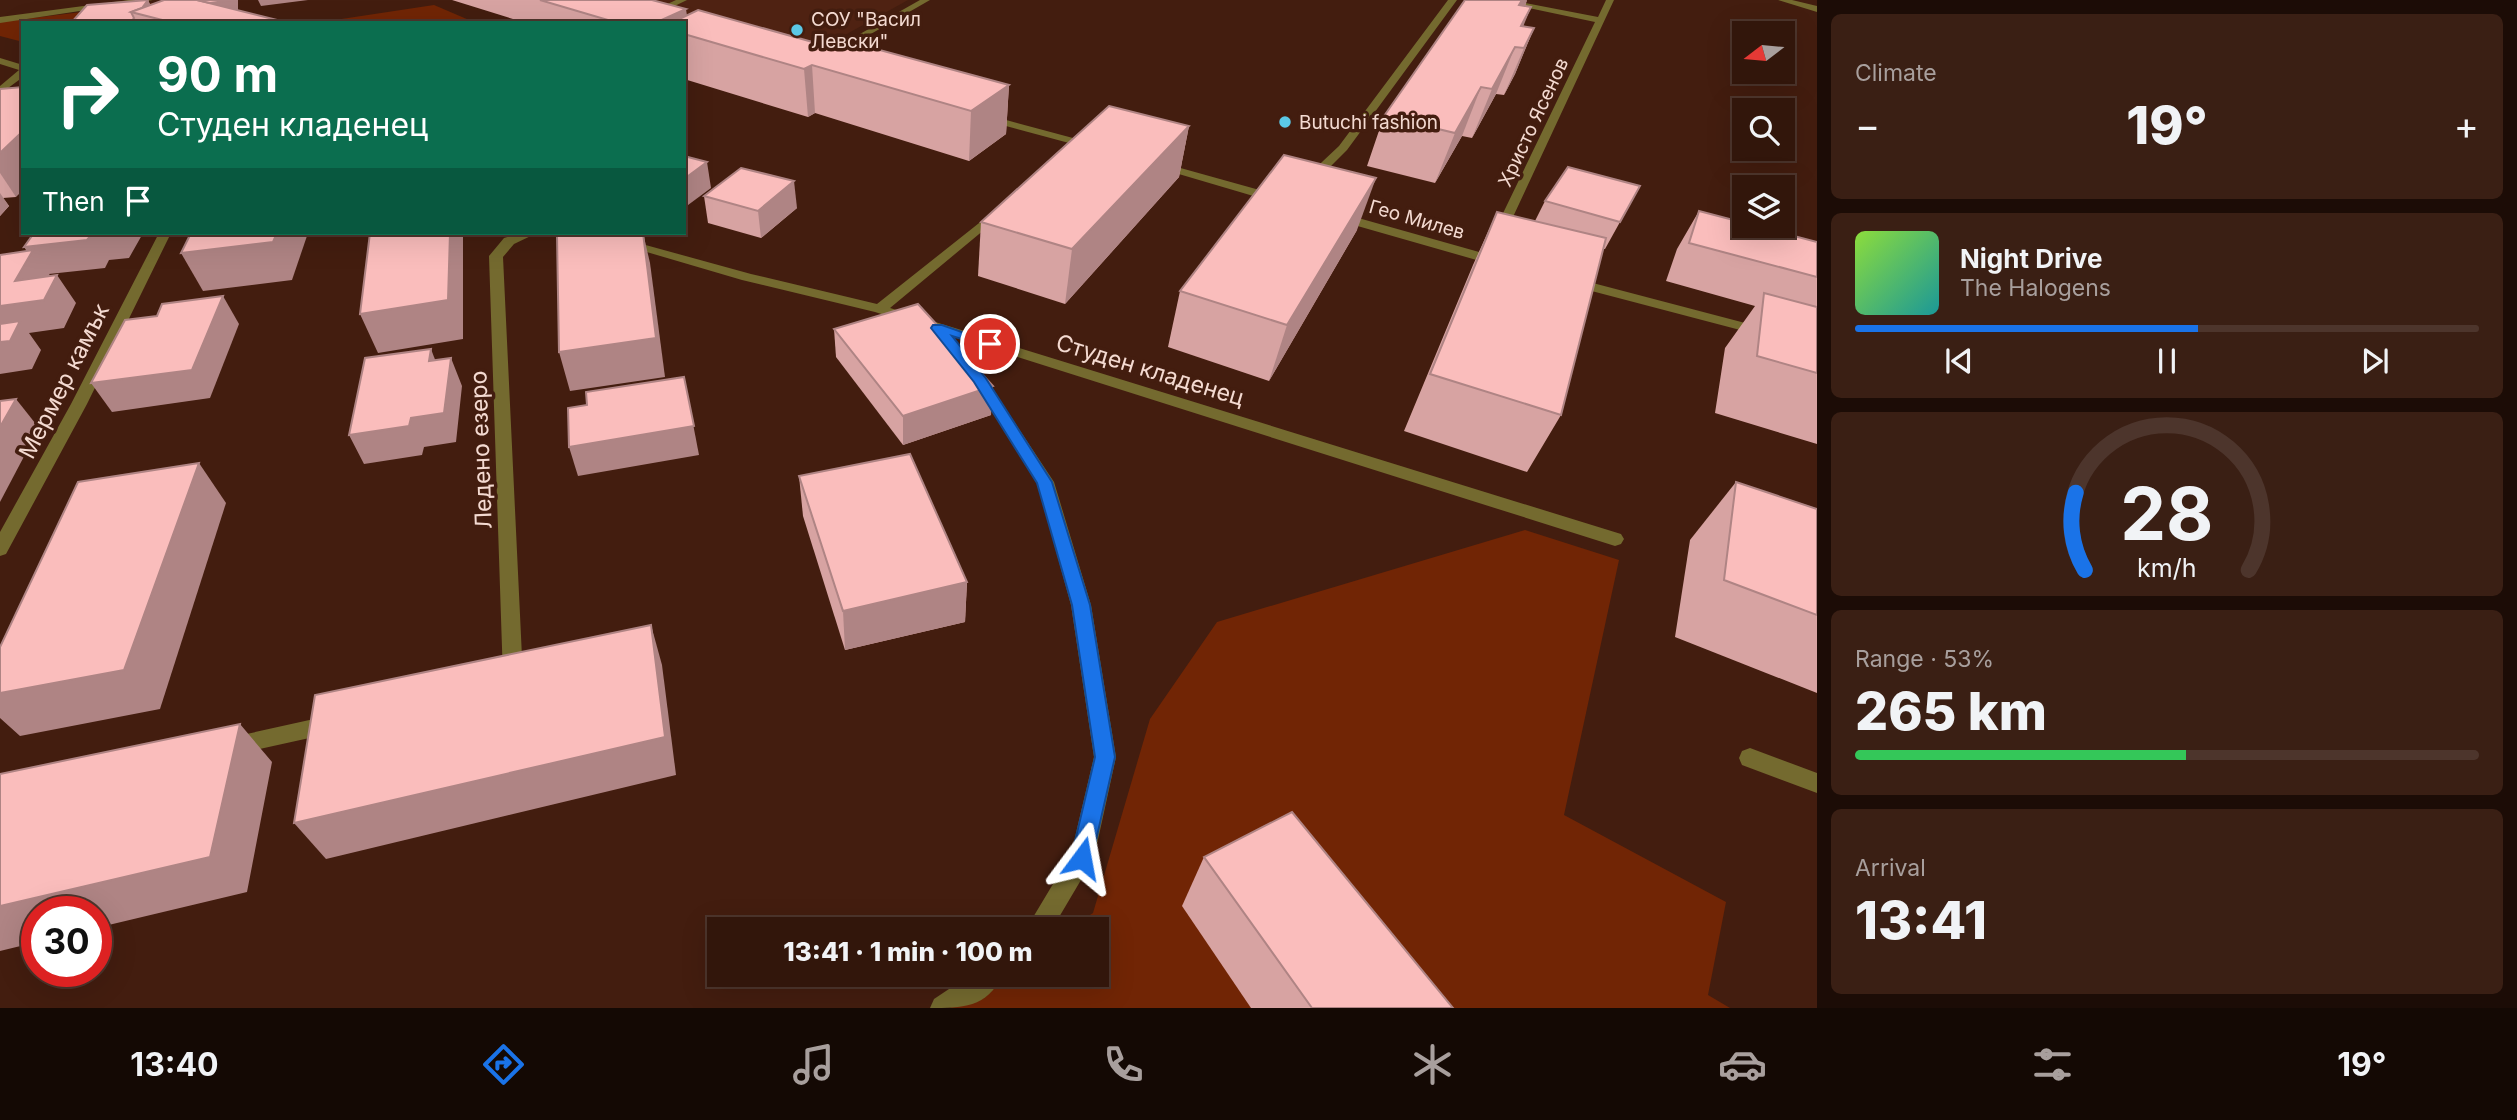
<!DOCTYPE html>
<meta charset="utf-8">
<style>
body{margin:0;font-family:Inter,sans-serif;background:#3a1f14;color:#f1f3f6;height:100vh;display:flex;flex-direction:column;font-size:26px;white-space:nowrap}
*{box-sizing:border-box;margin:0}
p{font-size:23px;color:#a89f9d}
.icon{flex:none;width:38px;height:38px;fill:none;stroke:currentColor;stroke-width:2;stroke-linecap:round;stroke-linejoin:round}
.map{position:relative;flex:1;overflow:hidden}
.panel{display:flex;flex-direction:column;gap:14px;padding:14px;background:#1c0c06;width:700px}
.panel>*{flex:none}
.guide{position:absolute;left:21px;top:21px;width:665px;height:214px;border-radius:0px;box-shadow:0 7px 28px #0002,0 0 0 2px #4d352c;background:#0b6e4f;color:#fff;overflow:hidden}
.needle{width:46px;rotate:254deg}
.controls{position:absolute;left:1732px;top:21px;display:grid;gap:14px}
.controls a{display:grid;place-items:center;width:63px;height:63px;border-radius:0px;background:#32160b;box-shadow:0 7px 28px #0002,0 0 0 2px #4d352c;font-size:35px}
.speed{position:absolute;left:21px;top:896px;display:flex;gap:14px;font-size:35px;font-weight:700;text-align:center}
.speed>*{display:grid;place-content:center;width:91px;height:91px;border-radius:50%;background:#32160b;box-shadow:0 7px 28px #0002,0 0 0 2px #4d352c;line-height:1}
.speed .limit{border:10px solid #d22;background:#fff;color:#111}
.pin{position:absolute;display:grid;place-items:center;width:60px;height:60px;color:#fff;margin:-30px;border:4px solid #fff;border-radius:50%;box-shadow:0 2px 7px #0007}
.me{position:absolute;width:77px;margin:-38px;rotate:13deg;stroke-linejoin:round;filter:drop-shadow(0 0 5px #0008)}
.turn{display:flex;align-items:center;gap:24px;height:147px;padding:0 21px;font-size:32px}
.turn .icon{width:91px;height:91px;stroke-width:2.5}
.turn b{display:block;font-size:49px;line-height:60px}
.then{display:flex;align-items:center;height:66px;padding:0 21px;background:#0003;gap:14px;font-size:26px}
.big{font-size:52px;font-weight:800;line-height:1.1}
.panel .tile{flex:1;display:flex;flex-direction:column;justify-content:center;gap:10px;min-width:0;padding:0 24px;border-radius:10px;background:#3a1f14}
.panel .dial{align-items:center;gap:0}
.dial svg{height:182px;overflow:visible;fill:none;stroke:#4d352c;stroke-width:7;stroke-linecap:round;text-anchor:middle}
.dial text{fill:#f1f3f6;stroke:none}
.song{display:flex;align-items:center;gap:21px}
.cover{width:84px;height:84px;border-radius:10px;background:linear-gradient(135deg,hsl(90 70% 55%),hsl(180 70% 35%))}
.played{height:7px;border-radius:4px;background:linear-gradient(90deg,#1a73e8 55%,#4d352c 55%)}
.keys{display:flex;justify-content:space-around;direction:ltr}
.heat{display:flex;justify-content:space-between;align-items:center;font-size:38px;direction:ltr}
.charge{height:10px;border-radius:5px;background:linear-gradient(90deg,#34c759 53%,#4d352c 0)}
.trip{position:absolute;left:707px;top:917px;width:402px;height:70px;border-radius:0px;background:#32160b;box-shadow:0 7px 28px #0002,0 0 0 2px #4d352c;font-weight:800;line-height:70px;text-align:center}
.tabs{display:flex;height:112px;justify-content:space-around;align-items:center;background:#140904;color:#a89f9d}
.tabs .icon{width:49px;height:49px}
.tabs .on{color:#1a73e8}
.tabs b{font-size:32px;color:#f1f3f6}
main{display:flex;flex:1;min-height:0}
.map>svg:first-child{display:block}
</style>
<main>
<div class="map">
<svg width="1817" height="1008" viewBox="0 0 1817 1008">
<rect width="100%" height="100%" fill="#431d0f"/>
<polygon fill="#4f2212" points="631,0 908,0 818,50"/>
<g fill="#712505">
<polygon points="172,1 129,23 105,17 23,23 23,42 0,36 0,22"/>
<polygon points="434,5 476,23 315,23"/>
<polygon points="1525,530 1619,560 1564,815 1726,902 1708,995 1730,1008 950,1008 1000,975 1097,975 1097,929 1069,929 1093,913 1150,719 1217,622"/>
</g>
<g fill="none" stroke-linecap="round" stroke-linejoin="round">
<polygon fill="#746a2f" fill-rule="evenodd" points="1750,748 1817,773 1817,793 1742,765 1739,758 1742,751"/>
<g fill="#746a2f" fill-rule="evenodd">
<polygon points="129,0 153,0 0,23 0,17"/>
<polygon points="676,0 687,0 654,16 646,14"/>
<polygon points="920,0 930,0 822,62 814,60"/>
<polygon points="1448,0 1457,0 1347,150 1313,184 1305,184 1305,178 1339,146"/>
<polygon points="1491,0 1509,0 1598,17 1606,0 1614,0 1505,234 1499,238 1493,234 1595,22"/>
<polygon points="1778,0 1792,0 1817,6 1817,12"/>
<polygon points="0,58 23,65 23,77 0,94 0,86 19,70 0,64"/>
<polygon points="984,114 1099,145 1101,147 1095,150 980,119 980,115"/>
<polygon points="1159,162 1281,196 1283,199 1277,203 1155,167 1155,163"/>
<polygon points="998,208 1002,209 1002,215 890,308 1621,534 1624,539 1621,544 1615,546 875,312 742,280 582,233 602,233 751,274 877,304"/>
<polygon points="1337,212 1504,259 1506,262 1504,265 1494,265 1333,219 1331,216"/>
<polygon points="159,233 171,233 87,404 6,554 0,556 0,532 71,404"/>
<polygon points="520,233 537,233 514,244 503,257 523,678 520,684 513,686 506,684 503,678 489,256 504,238"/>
<polygon points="1570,277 1768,329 1770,332 1763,336 1565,284 1565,278"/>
<polygon points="979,374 984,376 1054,482 1091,605 1116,757 1094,858 1052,929 1026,929 1071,854 1094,757 1071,605 1037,482 971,379"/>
<polygon points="332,715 340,718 343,724 340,730 332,733 233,755 225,753 222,746 225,739 233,737"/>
<path d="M970,975H1002C988,1008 961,1008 930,1008L934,999Z"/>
</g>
</g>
<g fill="#d7a3a2">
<polygon points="148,0 150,5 164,0 238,0 238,10 278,23 71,23"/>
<polygon points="452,0 652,0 687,15 841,50 1009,85 1006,134 969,161 815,113 808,117 684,79 684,23 526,23"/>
<polygon points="1527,0 1525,6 1523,27 1534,28 1515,74 1504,95 1496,94 1472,138 1462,136 1435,183 1367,166 1384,116"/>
<polygon points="0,89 16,197 3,198 9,206 0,216"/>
<polygon points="1189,126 1179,177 1065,304 978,276 981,222"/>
<polygon points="1640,186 1605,249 1603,249 1561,415 1527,472 1404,431 1473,265 1497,212 1535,221 1545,201"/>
<polygon points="704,196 797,208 761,238 708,223"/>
<polygon points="1699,211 1817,242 1817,444 1715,413 1725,348 1755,306 1666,281 1677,249"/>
<polygon points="1357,230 1269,381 1168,347 1180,291"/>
<polygon points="834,329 991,415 903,445 836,357"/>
<polygon points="799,476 967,582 965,622 845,650 803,516"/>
<polygon points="1736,482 1817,509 1817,693 1675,637 1690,540"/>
<polygon points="1204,857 1453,1008 1251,1008 1182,906"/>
</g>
<g fill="#af8484">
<polygon points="148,0 157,18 137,13"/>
<polygon points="233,0 238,0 238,12 177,8"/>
<polygon points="258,0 308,0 261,6"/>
<polygon points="1522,0 1527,0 1522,14 1519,5"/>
<polygon points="1531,7 1496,94 1472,138 1492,89 1521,26"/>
<polygon points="686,9 690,36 684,23 655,23"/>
<polygon points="1534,28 1515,74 1504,95 1524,48"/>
<polygon points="812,65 815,113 808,117 804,69"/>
<polygon points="1009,85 1006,134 969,161 971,111"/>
<polygon points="1481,87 1462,136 1435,183 1455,133"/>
<polygon points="1189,126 1179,177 1065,304 1072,249"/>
<polygon points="23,131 23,190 16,197 0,173 0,153"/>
<polygon points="707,162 711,188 684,208 684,179"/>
<polygon points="1376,178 1357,230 1269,381 1287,325"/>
<polygon points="794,181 797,208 761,238 758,211"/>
<polygon points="0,193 9,206 0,216"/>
<polygon points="92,233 141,233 142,235 129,258 109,260 105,268 49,274 52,278 57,275 76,303 64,328 29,333 41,350 32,369 0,374 0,306 30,256 24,247"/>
<polygon points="277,233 308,233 292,280 203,291 181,253"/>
<polygon points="450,233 463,233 463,339 378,353 360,314"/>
<polygon points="643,233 650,263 665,377 570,391 559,352"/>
<polygon points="223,296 239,324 210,398 112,412 91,383"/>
<polygon points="431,349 442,378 429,361"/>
<polygon points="451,358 462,386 456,442 424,447 422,455 364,464 349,435 411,418"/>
<polygon points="684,377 699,455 578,476 569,447"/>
<polygon points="993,386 991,415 903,445 903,416"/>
<polygon points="16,399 39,428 0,502 0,427"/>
<polygon points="199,463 226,503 160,709 20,736 0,718 0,693"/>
<polygon points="967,582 965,622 845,650 843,611"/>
<polygon points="651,625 662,665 676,775 326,859 294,823"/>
<polygon points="240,724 272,762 247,892 96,928 96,912 37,912 37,942 0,951 0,906"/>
</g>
<g fill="#fabdbc" stroke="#af8484" stroke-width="2">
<polygon points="148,0 142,8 131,12 134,18 130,23 71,23 87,5"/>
<polygon points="164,0 197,0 277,20 269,23 174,23 131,12"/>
<polygon points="197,0 233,0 210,3"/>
<polygon points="540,0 652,0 686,9 655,23 618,23"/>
<polygon points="1465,0 1522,0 1519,5 1531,7 1521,26 1534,28 1524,48 1515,47 1492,89 1481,87 1455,133 1384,116"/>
<polygon points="698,10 841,50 854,43 1009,85 971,111 812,65 804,69 684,34 684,23 671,23"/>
<polygon points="23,87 23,131 0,153 0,89"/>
<polygon points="1109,106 1189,126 1072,249 981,222"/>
<polygon points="1284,155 1376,178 1287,325 1180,291"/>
<polygon points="684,156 707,162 684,179"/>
<polygon points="1568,167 1640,186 1620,222 1545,201"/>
<polygon points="741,168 794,181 758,211 704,196"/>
<polygon points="1699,211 1745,223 1745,226 1756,226 1817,242 1817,277 1689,243"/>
<polygon points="1497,212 1606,238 1561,415 1430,374"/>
<polygon points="34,233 93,233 87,240 24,247"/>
<polygon points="191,233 277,233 273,242 181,253"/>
<polygon points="370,233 450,233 448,300 360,314"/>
<polygon points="581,233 643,233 656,338 559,352 557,236"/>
<polygon points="33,250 15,281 57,275 44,300 0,306 0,255"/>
<polygon points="1764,293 1817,307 1817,373 1757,356"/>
<polygon points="223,296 192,370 91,383 125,320 157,316 162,304"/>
<polygon points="918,304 993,386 903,416 834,329"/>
<polygon points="20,321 10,341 0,342 0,324"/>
<polygon points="431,349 429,361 451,358 444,413 411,418 409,426 349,435 365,358"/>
<polygon points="684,377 694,426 569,447 568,408 587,405 586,392"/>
<polygon points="16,399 0,427 0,401"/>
<polygon points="910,454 967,582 843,611 799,476"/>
<polygon points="199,463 124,670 0,693 0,647 78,482"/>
<polygon points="1736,482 1817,509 1817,615 1724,580"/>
<polygon points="651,625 665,737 294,823 315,695"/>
<polygon points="240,724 210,857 0,906 0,774"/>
<polygon points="1292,812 1453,1008 1312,1008 1204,857"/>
</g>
<polygon fill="#1a73e8" stroke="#114b97" stroke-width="2" points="933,325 942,325 996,344 990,348 952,336 985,377 1052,482 1090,605 1115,757 1092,858 1089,865 1082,868 1074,865 1071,858 1095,757 1072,605 1037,483 974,382 931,328"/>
<g fill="#5bc8e6" stroke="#431d0f" stroke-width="2.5">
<circle cx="797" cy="30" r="7"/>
<circle cx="1285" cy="122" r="7"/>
</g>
<g text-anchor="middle" stroke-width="7" stroke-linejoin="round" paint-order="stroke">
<g font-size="19" fill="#f4dad1" stroke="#431d0f" text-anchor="start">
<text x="811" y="26">СОУ "Васил<tspan x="811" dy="22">Левски"</tspan></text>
<text x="1299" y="129">Butuchi fashion</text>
</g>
<g font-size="19" fill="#f4dad1" stroke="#431d0f">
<text transform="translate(1533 122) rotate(-65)" y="7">Христо Ясенов</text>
<text transform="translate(1417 219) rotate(16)" y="7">Гео Милев</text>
</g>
<g font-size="23" fill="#f4dad1" stroke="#431d0f">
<text transform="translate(1150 370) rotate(17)" y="8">Студен кладенец</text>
<text transform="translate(64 381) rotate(-63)" y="8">Мермер камък</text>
<text transform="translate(481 450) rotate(-92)" y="8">Ледено езеро</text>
</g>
</g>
</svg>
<div class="controls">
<a><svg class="needle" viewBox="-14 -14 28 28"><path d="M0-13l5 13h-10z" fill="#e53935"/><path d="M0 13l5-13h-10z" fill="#a89f9d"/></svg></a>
<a><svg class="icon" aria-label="search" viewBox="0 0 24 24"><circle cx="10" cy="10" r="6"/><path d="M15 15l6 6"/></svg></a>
<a><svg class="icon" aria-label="layers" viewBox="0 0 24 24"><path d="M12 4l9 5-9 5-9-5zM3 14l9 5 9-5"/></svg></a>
</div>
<div class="speed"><div class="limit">30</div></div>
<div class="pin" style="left:990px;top:344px;background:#d93025"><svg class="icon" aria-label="arrive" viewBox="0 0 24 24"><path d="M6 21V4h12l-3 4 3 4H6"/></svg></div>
<svg class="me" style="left:1082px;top:858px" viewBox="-20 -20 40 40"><path d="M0-17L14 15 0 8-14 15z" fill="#1a73e8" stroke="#fff" stroke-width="4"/></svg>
<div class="trip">13:41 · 1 min · 100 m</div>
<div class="guide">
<div class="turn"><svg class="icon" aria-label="right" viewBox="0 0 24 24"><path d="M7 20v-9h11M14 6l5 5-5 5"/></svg><div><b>90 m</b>Студен кладенец</div></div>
<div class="then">Then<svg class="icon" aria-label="arrive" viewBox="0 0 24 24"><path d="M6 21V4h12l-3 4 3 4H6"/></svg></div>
</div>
</div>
<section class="panel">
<div class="tile"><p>Climate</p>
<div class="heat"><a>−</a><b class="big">19°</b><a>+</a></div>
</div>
<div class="tile">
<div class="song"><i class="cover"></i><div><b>Night Drive</b><p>The Halogens</p></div></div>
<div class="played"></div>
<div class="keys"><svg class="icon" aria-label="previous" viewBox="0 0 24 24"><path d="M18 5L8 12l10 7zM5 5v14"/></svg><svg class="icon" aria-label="pause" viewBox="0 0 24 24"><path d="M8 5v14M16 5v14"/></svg><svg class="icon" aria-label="next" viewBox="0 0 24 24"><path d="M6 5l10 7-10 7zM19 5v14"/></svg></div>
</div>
<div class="tile dial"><svg viewBox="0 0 100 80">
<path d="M14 69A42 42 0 1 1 86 69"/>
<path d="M14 69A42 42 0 0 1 10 35" stroke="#1a73e8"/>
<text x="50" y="56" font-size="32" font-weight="700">28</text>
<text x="50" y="72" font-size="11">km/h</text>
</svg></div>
<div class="tile"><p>Range · 53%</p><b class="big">265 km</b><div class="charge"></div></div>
<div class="tile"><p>Arrival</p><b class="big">13:41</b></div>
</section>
</main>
<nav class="tabs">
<b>13:40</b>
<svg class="icon on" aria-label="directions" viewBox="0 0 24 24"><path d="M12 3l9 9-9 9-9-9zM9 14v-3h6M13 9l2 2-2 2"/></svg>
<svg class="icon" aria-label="music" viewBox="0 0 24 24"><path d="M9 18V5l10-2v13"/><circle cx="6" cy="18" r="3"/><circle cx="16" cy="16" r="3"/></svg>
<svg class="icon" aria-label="phone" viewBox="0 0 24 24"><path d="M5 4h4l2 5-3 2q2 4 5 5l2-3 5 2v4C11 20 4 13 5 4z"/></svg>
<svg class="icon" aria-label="climate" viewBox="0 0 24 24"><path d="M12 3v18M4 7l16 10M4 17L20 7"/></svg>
<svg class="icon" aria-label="car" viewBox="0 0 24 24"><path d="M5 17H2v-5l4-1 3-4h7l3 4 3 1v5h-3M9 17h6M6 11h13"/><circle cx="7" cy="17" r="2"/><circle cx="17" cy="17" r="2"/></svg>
<svg class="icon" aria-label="filters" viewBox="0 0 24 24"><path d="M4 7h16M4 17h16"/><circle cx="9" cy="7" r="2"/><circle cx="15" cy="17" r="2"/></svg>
<b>19°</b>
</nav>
